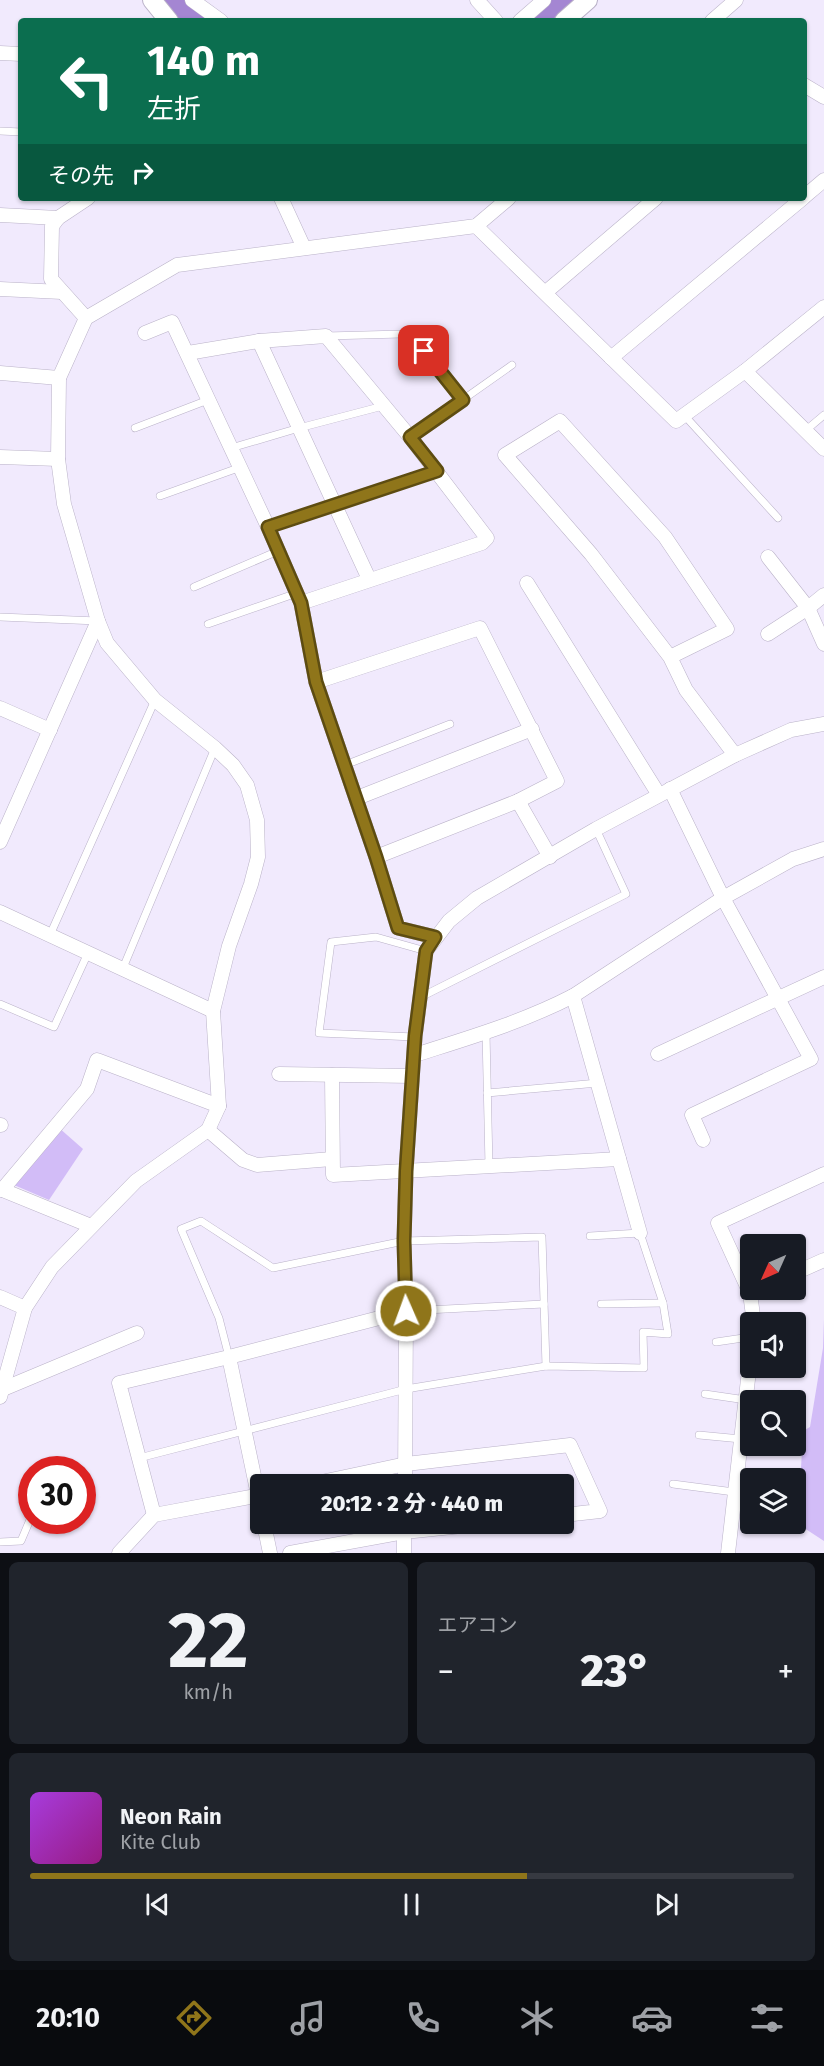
<!DOCTYPE html>
<html lang="ja">
<meta charset="utf-8">
<style>
body{margin:0;font-family:"Fira Sans","Noto Sans JP",sans-serif;background:#20242c;color:#f1f3f6;height:100vh;display:flex;flex-direction:column;font-size:22px;white-space:nowrap}
*{box-sizing:border-box;margin:0}
p{font-size:20px;color:#9ea1a6}
.icon{flex:none;width:33px;height:33px;fill:none;stroke:currentColor;stroke-width:2;stroke-linecap:round;stroke-linejoin:round}
.map{position:relative;height:1553px;overflow:hidden}
.side{display:flex;flex-direction:column;gap:9px;padding:9px;background:#0d0f14;flex:1}
.side>*{flex:none}
.guide{position:absolute;left:18px;top:18px;width:789px;height:183px;border-radius:6px;box-shadow:0 2px 4px #0004;background:#0b6e4f;color:#fff;overflow:hidden}
.needle{width:39px;rotate:225deg}
.controls{position:absolute;left:740px;top:1234px;display:grid;gap:12px}
.controls a{display:grid;place-items:center;width:66px;height:66px;border-radius:6px;background:#171b24;box-shadow:0 2px 4px #0004;font-size:30px}
.speed{position:absolute;left:18px;top:1456px;display:flex;gap:12px;font-size:30px;font-weight:700;text-align:center}
.speed>*{display:grid;place-content:center;width:78px;height:78px;border-radius:50%;background:#171b24;box-shadow:0 2px 4px #0004;line-height:1}
.speed .limit{border:9px solid #d22;background:#fff;color:#111}
.pin{position:absolute;display:grid;place-items:center;width:51px;height:51px;color:#fff;margin:-26px;border-radius:12px;box-shadow:0 3px 9px #0006}
.me{position:absolute;width:66px;margin:-33px;rotate:358deg;stroke-linejoin:round;filter:drop-shadow(0 0 4px #0008)}
.turn{display:flex;align-items:center;gap:21px;height:126px;padding:0 30px;font-size:27px}
.turn .icon{width:78px;height:78px;stroke-width:2.5}
.turn b{display:block;font-size:42px;line-height:51px}
.then{display:flex;align-items:center;height:57px;padding:0 30px;background:#0003;gap:12px;font-size:22px}
.big{font-size:45px;font-weight:800;line-height:1.1}
.side .tile{flex:1;display:flex;flex-direction:column;justify-content:center;gap:9px;min-width:0;padding:0 21px;border-radius:9px;background:#20242c}
.side .dial{align-items:center;gap:0}
.dial b{font-size:78px;line-height:1}
.song{display:flex;align-items:center;gap:18px}
.cover{width:72px;height:72px;border-radius:9px;background:linear-gradient(135deg,hsl(280 70% 55%),hsl(310 70% 35%))}
.played{height:6px;border-radius:3px;background:linear-gradient(90deg,#8f751a 65%,#363941 65%)}
.keys{display:flex;justify-content:space-around;direction:ltr}
.heat{display:flex;justify-content:space-between;align-items:center;font-size:33px;direction:ltr}
.side .tiles{flex:1;display:grid;gap:9px;grid-template-columns:1fr 1fr}
.tile:last-child{grid-column:span 2}
.trip{position:absolute;left:250px;top:1474px;width:324px;height:60px;border-radius:6px;background:#171b24;box-shadow:0 2px 4px #0004;font-weight:800;line-height:60px;text-align:center}
.dock{display:flex;height:96px;justify-content:space-around;align-items:center;background:#090b0e;color:#9ea1a6}
.dock .icon{width:42px;height:42px}
.dock .active{color:#8f751a}
.dock b{font-size:27px;color:#f1f3f6}
.map>svg:first-child{display:block}
</style>
<div class="map">
<svg width="824" height="1553" viewBox="0 0 824 1553">
<rect width="100%" height="100%" fill="#f1eafd"/>
<g fill="#d2bcf7">
<polygon points="58,1127 83,1149 49,1200 14,1185"/>
<polygon points="824,1319 824,1541 798,1524 803,1431 810,1427 823,1348"/>
</g>
<g fill="none" stroke-linecap="round" stroke-linejoin="round">
<g stroke="#a486d2" stroke-width="32">
<polyline points="170,0 175,6 196,21"/>
<polyline points="543,21 567,0"/>
</g>
<g stroke="#bab2c8" stroke-width="8">
<g id="service">
<polyline points="0,131 21,132"/>
<polyline points="411,334 463,400"/>
<polyline points="326,336 440,333"/>
<polyline points="684,415 778,518"/>
<polyline points="135,428 208,400"/>
<polyline points="805,431 824,415"/>
<polyline points="410,437 512,365"/>
<polyline points="231,448 299,428 383,406"/>
<polyline points="160,496 241,467"/>
<polyline points="268,527 437,471"/>
<polyline points="194,587 278,551"/>
<polyline points="0,617 98,621"/>
<polyline points="208,624 297,593"/>
<polyline points="345,765 450,724"/>
<polyline points="50,935 155,700"/>
<polyline points="123,968 215,748"/>
<polyline points="419,998 626,894 596,829"/>
<polyline points="0,1004 54,1027 88,953"/>
<polyline points="486,1033 489,1166"/>
<polyline points="415,1037 319,1033 331,942 376,937 426,951"/>
<polyline points="487,1093 598,1083"/>
<polyline points="601,1304 663,1303"/>
<polyline points="406,1311 544,1304"/>
<polyline points="716,1342 750,1337"/>
<polyline points="229,1357 219,1318 181,1229 201,1221 273,1268 404,1241 542,1237 546,1366"/>
<polyline points="705,1394 746,1400"/>
<polyline points="699,1435 741,1439"/>
<polyline points="139,1458 406,1389 546,1366 644,1368 643,1332 668,1334 663,1303 640,1233 590,1236"/>
<polyline points="673,1484 734,1492"/>
<polyline points="0,1542 21,1541 32,1515"/>
</g>
</g>
<g stroke="#bab2c8" stroke-width="15">
<g id="minor">
<polyline points="192,0 221,21"/>
<polyline points="477,0 496,21"/>
<polyline points="520,21 544,0"/>
<polyline points="712,21 736,0"/>
<polyline points="0,53 21,54"/>
<polyline points="804,85 824,97"/>
<polyline points="804,197 824,180"/>
<polyline points="281,198 304,248"/>
<polyline points="0,215 58,218"/>
<polyline points="476,226 676,421 745,371 824,307"/>
<polyline points="0,289 62,292"/>
<polyline points="546,292 656,198"/>
<polyline points="86,318 51,279 52,226 58,218 88,198"/>
<polyline points="145,333 172,322 268,527 301,603 316,682 376,857 398,928 435,937"/>
<polyline points="259,341 369,579"/>
<polyline points="188,353 259,341 326,336 410,437 487,538 482,543 301,603"/>
<polyline points="611,358 803,198"/>
<polyline points="745,371 824,449"/>
<polyline points="0,373 59,378"/>
<polyline points="0,457 58,459"/>
<polyline points="768,557 808,608 824,644"/>
<polyline points="527,583 659,795"/>
<polyline points="768,634 808,608 824,595"/>
<polyline points="670,657 727,629 665,537 560,421 505,455 591,554 670,657 686,690 735,755"/>
<polyline points="316,682 480,628 557,781 518,801 376,857"/>
<polyline points="0,708 50,730"/>
<polyline points="670,789 723,898 811,1059 692,1115 703,1140"/>
<polyline points="357,798 532,729"/>
<polyline points="518,801 550,857"/>
<polyline points="0,842 98,621"/>
<polyline points="0,912 213,1011"/>
<polyline points="573,996 640,1233"/>
<polyline points="658,1054 824,977"/>
<path d="M415,1055C468,1038 523,1022 573,996L723,898L793,859L824,849"/>
<polyline points="279,1074 412,1076"/>
<polyline points="332,1075 333,1175 619,1159"/>
<polyline points="0,1125 1,1125"/>
<polyline points="208,1130 243,1160 257,1165 332,1159"/>
<polyline points="0,1189 91,1226"/>
<polyline points="2,1190 87,1089 97,1060 219,1106"/>
<polyline points="795,1273 824,1260"/>
<polyline points="0,1297 25,1308"/>
<polyline points="754,1323 750,1293 718,1223 824,1174"/>
<polyline points="229,1357 261,1509"/>
<polyline points="3,1389 137,1333"/>
<polyline points="0,1397 25,1308 52,1267 136,1181 208,1130 219,1106 213,1011 229,946 251,884 258,857 257,820 247,785 233,765 215,748 155,700 107,643 98,621 64,504 58,459 59,378 86,318 177,265 476,226 509,198"/>
<polyline points="307,1485 406,1464 570,1445 600,1511 564,1515"/>
<polyline points="405,1485 406,1311 404,1241 406,1171 415,1037 426,951 449,921 477,898 596,829 735,755 791,730 824,724"/>
<polyline points="154,1515 119,1383 229,1357 406,1311"/>
<polyline points="264,1524 270,1553"/>
<polyline points="119,1553 154,1515 261,1495"/>
<polyline points="290,1553 404,1532 481,1524"/>
<polyline points="404,1553 404,1524"/>
<polyline points="728,1553 750,1362"/>
</g>
</g>
<g stroke="#bab2c8" stroke-width="20">
<g id="tertiary">
<polyline points="152,0 169,21"/>
<polyline points="564,21 588,0"/>
</g>
</g>
<use href="#service" stroke="#fff" stroke-width="7"/>
<use href="#minor" stroke="#fff" stroke-width="14"/>
<use href="#tertiary" stroke="#fff" stroke-width="18"/>
</g>
<g fill="none" stroke-linecap="round" stroke-linejoin="round">
<g stroke="#5d4c11" stroke-width="15">
<polyline id="route" points="406,1311 404,1241 406,1171 415,1036 426,951 435,937 398,928 376,857 316,682 301,603 268,527 437,471 410,437 463,400 424,351"/>
</g>
<use href="#route" stroke="#8f751a" stroke-width="10"/>
</g>
</svg>
<div class="controls">
<a><svg class="needle" viewBox="-14 -14 28 28"><path d="M0-13l5 13h-10z" fill="#e53935"/><path d="M0 13l5-13h-10z" fill="#9ea1a6"/></svg></a>
<a><svg class="icon" aria-label="sound" viewBox="0 0 24 24"><path d="M4 9h4l5-4v14l-5-4H4zM17 9q2 3 0 6"/></svg></a>
<a><svg class="icon" aria-label="search" viewBox="0 0 24 24"><circle cx="10" cy="10" r="6"/><path d="M15 15l6 6"/></svg></a>
<a><svg class="icon" aria-label="layers" viewBox="0 0 24 24"><path d="M12 4l9 5-9 5-9-5zM3 14l9 5 9-5"/></svg></a>
</div>
<div class="speed"><div class="limit">30</div></div>
<div class="pin" style="left:424px;top:351px;background:#d93025"><svg class="icon" aria-label="arrive" viewBox="0 0 24 24"><path d="M6 21V4h12l-3 4 3 4H6"/></svg></div>
<svg class="me" style="left:406px;top:1311px" viewBox="-20 -20 40 40"><circle r="17" fill="#8f751a" stroke="#fff" stroke-width="3"/><path d="M0-11L8 9 0 5-8 9z" fill="#fff"/></svg>
<div class="trip">20:12 · 2 分 · 440 m</div>
<div class="guide">
<div class="turn"><svg class="icon" aria-label="left" viewBox="0 0 24 24"><path d="M17 20v-9H6M10 6l-5 5 5 5"/></svg><div><b>140 m</b>左折</div></div>
<div class="then">その先<svg class="icon" aria-label="right" viewBox="0 0 24 24"><path d="M7 20v-9h11M14 6l5 5-5 5"/></svg></div>
</div>
</div>
<section class="side">
<div class="tiles">
<div class="tile dial"><b>22</b><p>km/h</p></div>
<div class="tile"><p>エアコン</p>
<div class="heat"><a>−</a><b class="big">23°</b><a>+</a></div>
</div>
<div class="tile">
<div class="song"><i class="cover"></i><div><b>Neon Rain</b><p>Kite Club</p></div></div>
<div class="played"></div>
<div class="keys"><svg class="icon" aria-label="previous" viewBox="0 0 24 24"><path d="M18 5L8 12l10 7zM5 5v14"/></svg><svg class="icon" aria-label="pause" viewBox="0 0 24 24"><path d="M8 5v14M16 5v14"/></svg><svg class="icon" aria-label="next" viewBox="0 0 24 24"><path d="M6 5l10 7-10 7zM19 5v14"/></svg></div>
</div>
</div>
</section>
<nav class="dock">
<b>20:10</b>
<svg class="icon active" aria-label="directions" viewBox="0 0 24 24"><path d="M12 3l9 9-9 9-9-9zM9 14v-3h6M13 9l2 2-2 2"/></svg>
<svg class="icon" aria-label="music" viewBox="0 0 24 24"><path d="M9 18V5l10-2v13"/><circle cx="6" cy="18" r="3"/><circle cx="16" cy="16" r="3"/></svg>
<svg class="icon" aria-label="phone" viewBox="0 0 24 24"><path d="M5 4h4l2 5-3 2q2 4 5 5l2-3 5 2v4C11 20 4 13 5 4z"/></svg>
<svg class="icon" aria-label="climate" viewBox="0 0 24 24"><path d="M12 3v18M4 7l16 10M4 17L20 7"/></svg>
<svg class="icon" aria-label="car" viewBox="0 0 24 24"><path d="M5 17H2v-5l4-1 3-4h7l3 4 3 1v5h-3M9 17h6M6 11h13"/><circle cx="7" cy="17" r="2"/><circle cx="17" cy="17" r="2"/></svg>
<svg class="icon" aria-label="filters" viewBox="0 0 24 24"><path d="M4 7h16M4 17h16"/><circle cx="9" cy="7" r="2"/><circle cx="15" cy="17" r="2"/></svg>
</nav>
